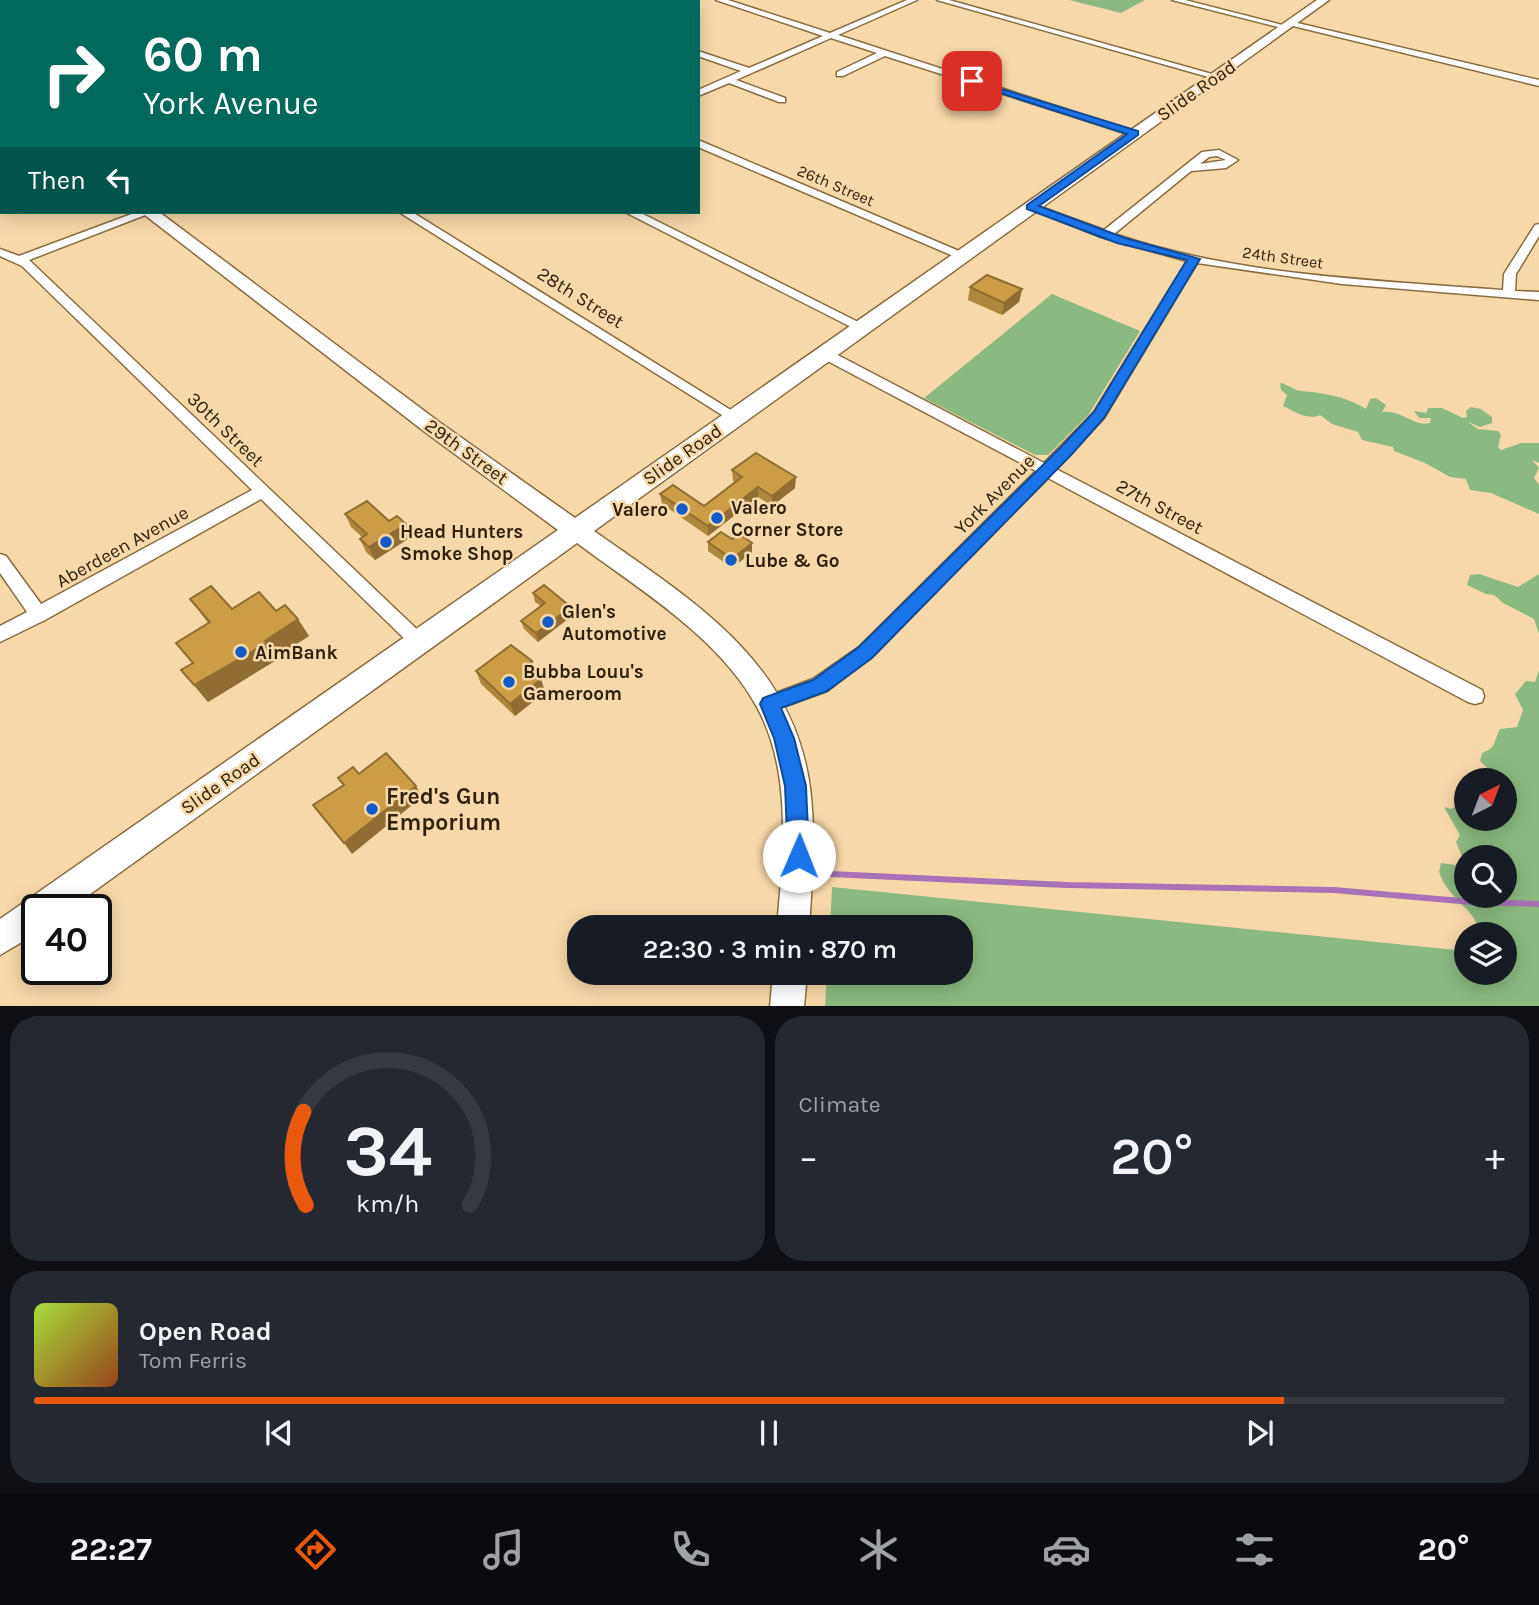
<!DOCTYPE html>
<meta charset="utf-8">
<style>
body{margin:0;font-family:Karla,sans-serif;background:#242831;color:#f1f3f6;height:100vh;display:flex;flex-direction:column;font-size:26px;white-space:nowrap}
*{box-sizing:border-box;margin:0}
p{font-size:23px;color:#9ea1a6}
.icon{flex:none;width:38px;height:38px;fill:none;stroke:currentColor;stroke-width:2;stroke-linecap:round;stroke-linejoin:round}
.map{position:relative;height:1006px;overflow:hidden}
.sheet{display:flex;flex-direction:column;gap:10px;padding:10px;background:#0d0f14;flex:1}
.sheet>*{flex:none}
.guide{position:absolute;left:0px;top:0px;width:700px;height:214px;box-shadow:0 4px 18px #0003;background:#00695c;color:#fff;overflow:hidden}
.needle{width:46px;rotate:42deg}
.fabs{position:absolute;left:1454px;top:768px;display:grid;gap:14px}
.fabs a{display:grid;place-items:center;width:63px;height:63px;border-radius:50%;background:#171b24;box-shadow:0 4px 18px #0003;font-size:35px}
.speed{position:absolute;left:21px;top:894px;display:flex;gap:14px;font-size:35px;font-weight:700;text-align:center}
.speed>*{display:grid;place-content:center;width:91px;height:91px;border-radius:50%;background:#171b24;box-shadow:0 4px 18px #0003;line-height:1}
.speed .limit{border:4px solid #111;border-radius:10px;background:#fff;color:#111}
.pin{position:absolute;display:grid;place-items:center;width:60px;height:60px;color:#fff;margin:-30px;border-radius:14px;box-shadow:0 4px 10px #0006}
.me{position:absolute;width:77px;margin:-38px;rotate:1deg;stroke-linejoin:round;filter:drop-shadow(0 0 5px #0008)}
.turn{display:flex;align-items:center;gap:24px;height:147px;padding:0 28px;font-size:32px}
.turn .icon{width:91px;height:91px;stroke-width:2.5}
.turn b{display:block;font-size:49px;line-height:60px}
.then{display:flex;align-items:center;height:66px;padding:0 28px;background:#0003;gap:14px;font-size:26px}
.big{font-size:52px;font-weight:600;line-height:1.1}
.sheet .card{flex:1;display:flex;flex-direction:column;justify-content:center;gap:10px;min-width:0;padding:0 24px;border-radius:28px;background:#242831}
.sheet .dial{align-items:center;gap:0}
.dial svg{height:182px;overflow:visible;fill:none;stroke:#363941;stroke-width:7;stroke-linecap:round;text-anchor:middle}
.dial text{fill:#f1f3f6;stroke:none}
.song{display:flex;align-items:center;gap:21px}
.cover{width:84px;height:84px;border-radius:10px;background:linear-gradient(135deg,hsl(80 70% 55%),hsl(20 70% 35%))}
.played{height:7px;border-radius:4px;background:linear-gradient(90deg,#ea580c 85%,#363941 85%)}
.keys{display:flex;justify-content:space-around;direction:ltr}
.heat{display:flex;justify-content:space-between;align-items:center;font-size:38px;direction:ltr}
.sheet .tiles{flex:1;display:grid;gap:10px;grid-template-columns:1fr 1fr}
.card:last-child{grid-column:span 2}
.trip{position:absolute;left:567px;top:915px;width:406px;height:70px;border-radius:28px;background:#171b24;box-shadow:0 4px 18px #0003;font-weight:600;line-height:70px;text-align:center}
.tab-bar{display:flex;height:112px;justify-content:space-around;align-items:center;background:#090b0e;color:#9ea1a6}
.tab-bar .icon{width:49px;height:49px}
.tab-bar .active{color:#ea580c}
.tab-bar b{font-size:32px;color:#f1f3f6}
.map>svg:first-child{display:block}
</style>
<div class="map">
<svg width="1539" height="1007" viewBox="0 0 1539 1007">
<rect width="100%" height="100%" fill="#f7d9a9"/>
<g fill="#8cb980" fill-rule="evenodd">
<polygon points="1069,0 1145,0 1121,13"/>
<polygon points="1052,294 1140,331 1089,414 1048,455 1035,455 924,398"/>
<path d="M1280,383C1288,384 1293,390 1301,391C1324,393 1345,396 1366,409L1370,399L1376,398L1386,405L1382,412C1403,410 1413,427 1430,423L1431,418H1419L1414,411L1426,413L1428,408H1442L1463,418L1467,417L1466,411L1471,407L1481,409L1492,417V423L1480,427L1468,422L1478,429L1498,431L1501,435L1498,447L1501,450L1521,443H1539V463L1532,460L1539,468L1534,478L1539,485V514L1491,493L1470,490L1466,479L1450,477L1425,463L1394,451L1393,447L1362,440L1358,432L1332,424L1320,415C1309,421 1293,411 1283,406L1287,395L1281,390Z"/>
<polygon points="1479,574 1518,587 1539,574 1539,634 1534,619 1503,603 1494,595 1486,594 1467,585 1470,575"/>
<path d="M1539,670V1006H825L827,973H961V928L830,927L832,887L1466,951V973H1505V934H1480C1474,905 1451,904 1439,872L1441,863L1463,866L1464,861L1456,842L1460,835L1444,807L1451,809L1461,804L1466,805V819H1505V780H1496L1497,777L1480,761L1482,753C1498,747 1493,741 1500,729L1517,727L1523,710L1515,694L1526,681L1535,682ZM1466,858H1505V896H1466Z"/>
</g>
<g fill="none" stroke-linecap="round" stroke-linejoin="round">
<polyline stroke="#a972b7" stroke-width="6" points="830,874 1067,885 1334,890 1472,902 1539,904"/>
<g stroke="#886d40" stroke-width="3">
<g id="street">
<polygon points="42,0 50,0 52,2 43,2"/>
<polygon points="202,0 212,0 214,2 204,2"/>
<polygon points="364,0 374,0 376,2 366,2"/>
<polygon points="549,0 560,0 562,2 551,2"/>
<polygon points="580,0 592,0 578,2"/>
<polygon points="716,0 728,0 830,33 907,0 917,0 838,35 1139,133 1131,135 885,56 843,76 837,76 837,72 877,53 831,38 736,80 785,98 785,102 779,102 729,83 698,96 698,90 741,71 698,56 698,51 749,68 823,36"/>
<polygon points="937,0 949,0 1219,76 1212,78"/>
<polygon points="1172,0 1185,0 1290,27 1286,29"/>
<polygon points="1289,21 1539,80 1539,86 1289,25"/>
<polygon points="698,140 966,254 968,256 962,260 958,258 698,147"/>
<path d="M1219,150L1238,160L1226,168L1191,171L1114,234C1237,276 1374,280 1503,290L1504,274L1535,225L1539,224V236L1516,274L1515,291L1539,292V300L1342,284L1197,263L1104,418L1056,469L1482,690L1484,696L1482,702L1475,704L1468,702L1048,478L871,657L827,691L769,712L762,710L759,704L762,698L813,679L859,647L1036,471L820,357V351H830L1044,463L1094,412L1187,261L1101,237L1026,207L1035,205L1104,230L1202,152ZM1217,156L1226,160L1200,164L1209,157Z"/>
<polygon points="137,212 153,212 29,260 425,637 428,642 425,647 419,649 413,647 261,499 45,620 0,642 0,626 27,612 0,573 0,554 6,556 41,604 252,490 22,266 0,256 0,249 19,256"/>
<polygon points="399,212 412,212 742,417 740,420 730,420"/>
<polygon points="625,212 639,212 868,327 867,330 857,330"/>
</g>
</g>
<g stroke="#886d40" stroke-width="3">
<g id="secondary">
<polygon points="180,0 196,0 179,2"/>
<path d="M1317,0H1329L594,531C691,600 793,659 810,788C816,835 812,881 809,928H777C783,856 793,773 757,707C719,637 640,590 577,543L68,910H37V933L0,955V919L558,530L425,432L141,212H159L439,422L575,518Z"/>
<rect x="0" y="45" width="2" height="8"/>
<polygon points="0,92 2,92 2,102 0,101"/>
<polygon points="773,973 807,973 804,1007 770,1007"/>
</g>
</g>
<use href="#street" fill="#fff" fill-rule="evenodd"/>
<use href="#secondary" fill="#fff" fill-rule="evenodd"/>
</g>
<g fill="#b0863d">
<polygon points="970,287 1022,289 1019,302 1002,315 968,300"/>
<polygon points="732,470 795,488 772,506 758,497 708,536 662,504 660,494 704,506 735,482 733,481"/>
<polygon points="345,514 406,524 411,537 375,560 366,552 360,539 362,537 351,527"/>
<polygon points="732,539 752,552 732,568 708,551 708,542"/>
<polygon points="533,593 573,615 538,642 524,629 521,621 541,606 535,602"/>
<polygon points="190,599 232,609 276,611 309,636 276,657 278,659 208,702 181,670 192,663 208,623"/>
<polygon points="532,661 535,674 541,679 545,692 515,716 481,684 476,671"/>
</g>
<g fill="#906d32">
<polygon points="1022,289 1019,302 1002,315 1004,303"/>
<polygon points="796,477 795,488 772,506 772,496"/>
<polygon points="758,487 758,497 708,536 708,526"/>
<polygon points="406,524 411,537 375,560 369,547"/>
<polygon points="752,543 752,552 732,568 732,559"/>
<polygon points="571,607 573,615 538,642 536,633"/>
<polygon points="298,619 309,636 276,657 278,659 208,702 194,685"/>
<polygon points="532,661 536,673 530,678 526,665"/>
<polygon points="541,679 545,692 515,716 510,704"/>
<polygon points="416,786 422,797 352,854 344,843"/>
</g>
<g fill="#cd9c47" stroke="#906d32" stroke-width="2">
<polygon points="987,275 1022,289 1004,303 970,287"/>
<polygon points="756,453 796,477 772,496 758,487 708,526 660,494 673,485 704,506 742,477 732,470"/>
<polygon points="367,501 389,521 397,516 406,524 369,547 360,539 367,534 345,514"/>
<polygon points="721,532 732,539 739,534 752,543 732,559 708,542"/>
<polygon points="544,585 571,607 536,633 521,621 545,603 533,593"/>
<polygon points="211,586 232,609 259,592 276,611 285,605 298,619 265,641 267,643 194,685 181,670 193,663 176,643 210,622 190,599"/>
<polygon points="511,645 532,661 526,665 541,679 510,704 476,671"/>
<polygon points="386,753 416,786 344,843 313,805 344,785 338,778 353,767 359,774"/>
</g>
<polygon fill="#1a73e8" stroke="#114b97" stroke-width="2" points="969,79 1138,131 1138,135 1039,206 1125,238 1200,259 1104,418 1072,454 872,658 827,691 781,708 794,738 806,786 809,856 806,864 799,867 791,864 788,856 785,786 774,738 760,704 763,698 813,680 859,647 1061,447 1094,412 1187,260 1117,243 1027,209 1027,205 1127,134 969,83"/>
<g fill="#135cc7" stroke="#f7d9a9" stroke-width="2.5">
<circle cx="682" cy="509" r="7"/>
<circle cx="717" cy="518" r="7"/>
<circle cx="386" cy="542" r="7"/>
<circle cx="731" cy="560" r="7"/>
<circle cx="548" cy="622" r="7"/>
<circle cx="241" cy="652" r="7"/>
<circle cx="509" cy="682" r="7"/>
<circle cx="372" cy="809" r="7"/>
</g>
<g text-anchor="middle" stroke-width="5" stroke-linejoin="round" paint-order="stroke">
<g font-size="16" fill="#2e220f" stroke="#f7d9a9">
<text transform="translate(836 185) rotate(23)" y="6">26th Street</text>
<text transform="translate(1283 257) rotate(8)" y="6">24th Street</text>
</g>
<g font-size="19" fill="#2e220f" stroke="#f7d9a9">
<text transform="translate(1196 90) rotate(-35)" y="7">Slide Road</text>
<text transform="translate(581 297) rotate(32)" y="7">28th Street</text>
<text transform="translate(226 429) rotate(44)" y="7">30th Street</text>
<text transform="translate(467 451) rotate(36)" y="7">29th Street</text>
<text transform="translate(682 454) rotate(-35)" y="7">Slide Road</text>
<text transform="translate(994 494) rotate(-45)" y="7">York Avenue</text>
<text transform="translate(1160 506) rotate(28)" y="7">27th Street</text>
<text transform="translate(122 546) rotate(-29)" y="7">Aberdeen Avenue</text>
<text transform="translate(220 783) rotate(-35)" y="7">Slide Road</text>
</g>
<g font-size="19" font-weight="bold" fill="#2e220f" stroke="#f7d9a9" text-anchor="start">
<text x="731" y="514">Valero<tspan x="731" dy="22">Corner Store</tspan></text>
<text x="668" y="516" text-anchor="end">Valero</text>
<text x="400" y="538">Head Hunters<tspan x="400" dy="22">Smoke Shop</tspan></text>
<text x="745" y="567">Lube &amp; Go</text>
<text x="562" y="618">Glen's<tspan x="562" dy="22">Automotive</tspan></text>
<text x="255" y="659">AimBank</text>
<text x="523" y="678">Bubba Louu's<tspan x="523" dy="22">Gameroom</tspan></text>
</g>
<g font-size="23" font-weight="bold" fill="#2e220f" stroke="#f7d9a9" text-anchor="start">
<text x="386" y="804">Fred's Gun<tspan x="386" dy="26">Emporium</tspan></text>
</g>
</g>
</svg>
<div class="fabs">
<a><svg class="needle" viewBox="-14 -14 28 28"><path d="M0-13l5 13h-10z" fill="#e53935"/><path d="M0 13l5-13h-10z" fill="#9ea1a6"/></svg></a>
<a><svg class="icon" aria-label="search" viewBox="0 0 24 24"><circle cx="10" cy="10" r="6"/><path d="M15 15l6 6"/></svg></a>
<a><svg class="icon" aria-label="layers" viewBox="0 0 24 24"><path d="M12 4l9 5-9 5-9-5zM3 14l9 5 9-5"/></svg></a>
</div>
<div class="speed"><div class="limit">40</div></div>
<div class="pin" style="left:972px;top:81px;background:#d93025"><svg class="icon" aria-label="arrive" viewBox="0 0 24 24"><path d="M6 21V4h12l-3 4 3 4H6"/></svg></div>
<svg class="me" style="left:799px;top:856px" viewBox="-20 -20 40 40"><circle r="19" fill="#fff"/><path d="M0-13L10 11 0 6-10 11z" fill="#1a73e8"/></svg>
<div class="trip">22:30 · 3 min · 870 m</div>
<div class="guide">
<div class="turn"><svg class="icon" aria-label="right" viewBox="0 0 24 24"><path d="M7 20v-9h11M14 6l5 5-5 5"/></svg><div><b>60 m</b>York Avenue</div></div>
<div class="then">Then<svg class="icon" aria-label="left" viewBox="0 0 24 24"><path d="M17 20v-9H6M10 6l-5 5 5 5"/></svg></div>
</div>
</div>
<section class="sheet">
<div class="tiles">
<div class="card dial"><svg viewBox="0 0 100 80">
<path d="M14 69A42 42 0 1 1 86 69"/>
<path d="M14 69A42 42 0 0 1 13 28" stroke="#ea580c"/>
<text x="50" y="56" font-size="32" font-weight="700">34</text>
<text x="50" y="72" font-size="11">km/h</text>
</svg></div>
<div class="card"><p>Climate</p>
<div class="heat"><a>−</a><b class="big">20°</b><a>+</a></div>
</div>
<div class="card">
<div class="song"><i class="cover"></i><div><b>Open Road</b><p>Tom Ferris</p></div></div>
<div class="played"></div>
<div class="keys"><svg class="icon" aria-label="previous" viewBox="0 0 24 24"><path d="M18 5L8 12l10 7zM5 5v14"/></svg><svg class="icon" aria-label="pause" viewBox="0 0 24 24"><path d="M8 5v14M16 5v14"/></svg><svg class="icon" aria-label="next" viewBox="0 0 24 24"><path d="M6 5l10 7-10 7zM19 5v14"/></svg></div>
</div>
</div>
</section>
<nav class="tab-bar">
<b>22:27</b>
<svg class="icon active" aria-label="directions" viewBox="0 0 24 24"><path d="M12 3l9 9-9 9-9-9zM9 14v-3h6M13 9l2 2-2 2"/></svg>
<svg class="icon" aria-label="music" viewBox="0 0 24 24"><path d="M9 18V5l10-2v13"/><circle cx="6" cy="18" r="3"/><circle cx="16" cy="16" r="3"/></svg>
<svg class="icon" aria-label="phone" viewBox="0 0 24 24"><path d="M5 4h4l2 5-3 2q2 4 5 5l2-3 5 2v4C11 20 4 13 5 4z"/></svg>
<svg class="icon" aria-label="climate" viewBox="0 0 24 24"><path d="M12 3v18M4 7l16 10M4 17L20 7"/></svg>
<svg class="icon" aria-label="car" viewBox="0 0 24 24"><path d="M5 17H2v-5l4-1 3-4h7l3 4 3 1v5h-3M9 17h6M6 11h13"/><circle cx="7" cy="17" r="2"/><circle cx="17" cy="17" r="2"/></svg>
<svg class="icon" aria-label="filters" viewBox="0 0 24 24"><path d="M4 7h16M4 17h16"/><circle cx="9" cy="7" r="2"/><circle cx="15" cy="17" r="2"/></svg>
<b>20°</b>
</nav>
